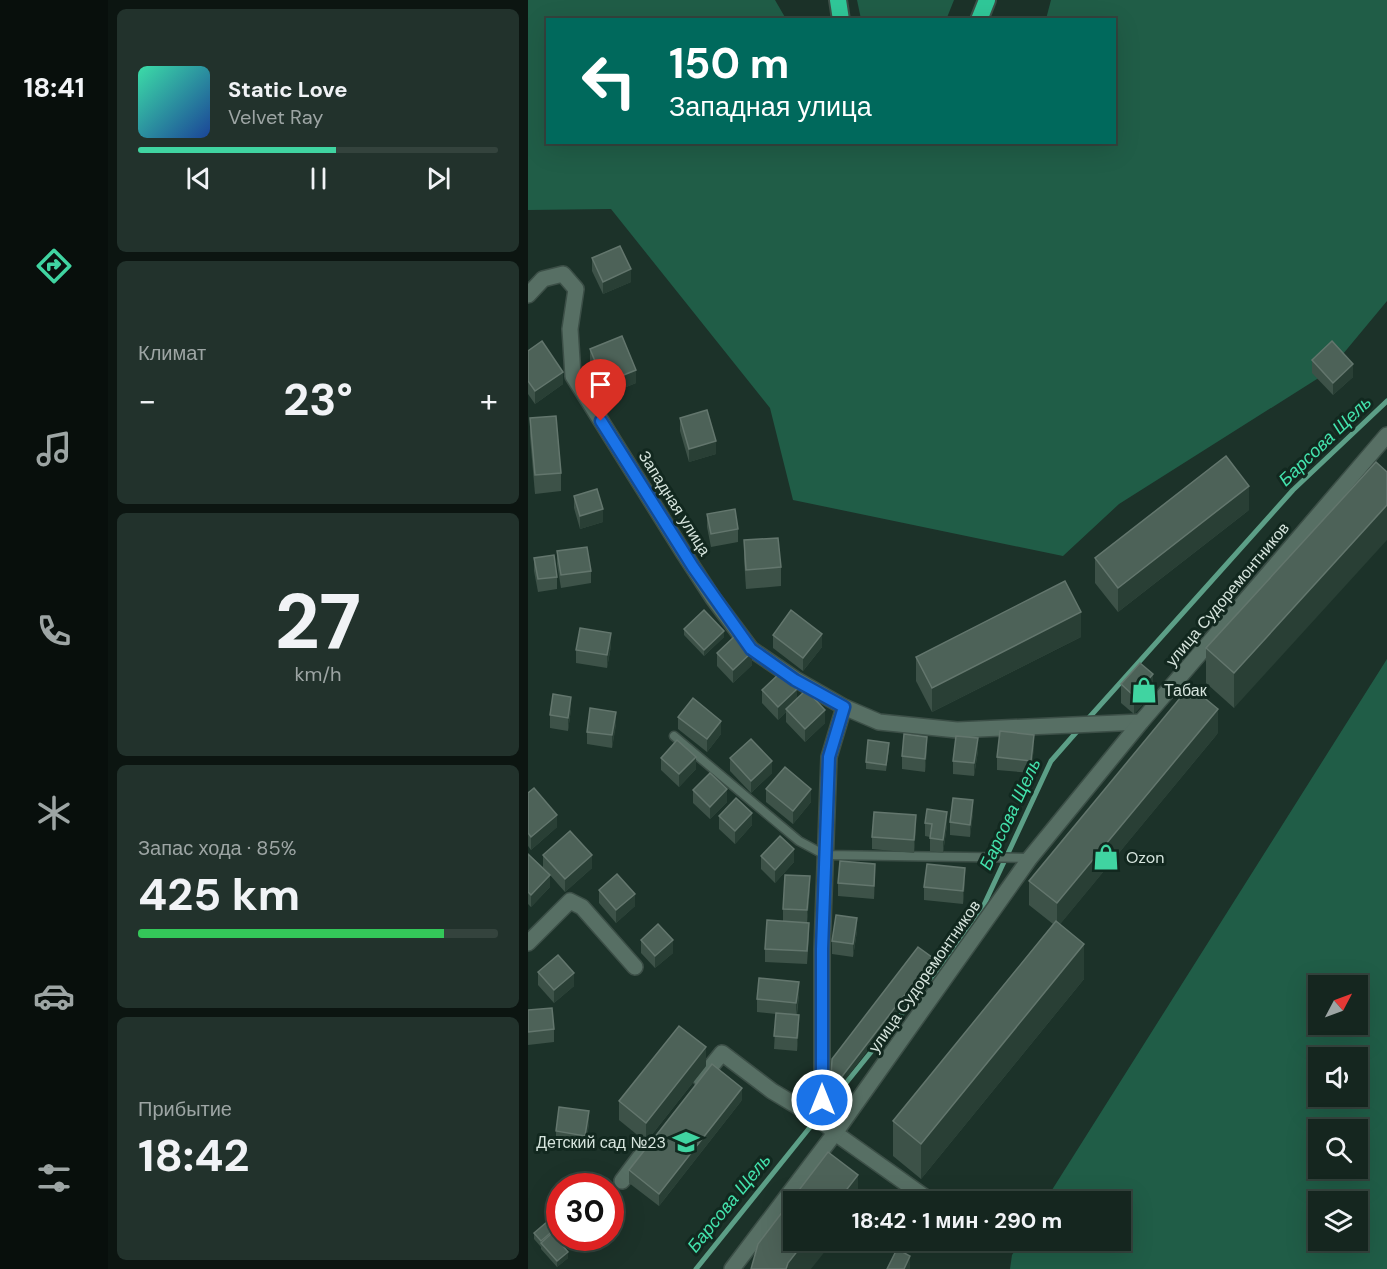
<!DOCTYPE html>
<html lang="ru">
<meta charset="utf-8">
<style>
body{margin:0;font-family:"DM Sans",sans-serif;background:#22322c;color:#f1f3f6;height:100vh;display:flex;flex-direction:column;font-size:22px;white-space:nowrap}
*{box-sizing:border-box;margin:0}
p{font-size:20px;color:#9da5a4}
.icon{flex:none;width:33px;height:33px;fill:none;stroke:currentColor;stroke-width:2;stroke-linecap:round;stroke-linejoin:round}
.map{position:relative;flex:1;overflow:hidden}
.side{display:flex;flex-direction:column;gap:9px;padding:9px;background:#0c1511;width:420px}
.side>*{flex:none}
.top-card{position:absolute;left:18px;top:18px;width:570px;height:126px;border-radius:0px;box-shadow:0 6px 24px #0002,0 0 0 2px #34433d;background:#00695c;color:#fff;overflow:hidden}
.needle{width:39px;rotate:49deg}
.controls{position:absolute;left:780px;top:975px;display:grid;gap:12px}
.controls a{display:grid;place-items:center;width:60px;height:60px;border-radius:0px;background:#15261f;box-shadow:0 6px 24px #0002,0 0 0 2px #34433d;font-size:30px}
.speed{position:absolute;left:18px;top:1173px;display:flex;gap:12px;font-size:30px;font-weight:700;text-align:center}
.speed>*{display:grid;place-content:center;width:78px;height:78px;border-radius:50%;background:#15261f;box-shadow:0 6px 24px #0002,0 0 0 2px #34433d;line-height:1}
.speed .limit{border:9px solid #d22;background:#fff;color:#111}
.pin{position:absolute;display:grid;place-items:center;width:51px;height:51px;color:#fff;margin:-62px -26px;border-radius:50% 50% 50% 0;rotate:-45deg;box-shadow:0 0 6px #0007}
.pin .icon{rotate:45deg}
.me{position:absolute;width:66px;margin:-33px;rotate:0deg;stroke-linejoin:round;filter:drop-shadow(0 0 4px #0008)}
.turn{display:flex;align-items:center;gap:21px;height:126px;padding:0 24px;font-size:27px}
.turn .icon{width:78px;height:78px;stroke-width:2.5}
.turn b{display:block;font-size:42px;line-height:51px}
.big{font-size:45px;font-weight:700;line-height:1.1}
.side .widget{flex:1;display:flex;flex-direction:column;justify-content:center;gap:9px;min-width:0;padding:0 21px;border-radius:9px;background:#22322c}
.side .dial{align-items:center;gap:0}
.dial b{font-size:78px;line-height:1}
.song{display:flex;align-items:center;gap:18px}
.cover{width:72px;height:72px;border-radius:9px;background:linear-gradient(135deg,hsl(160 70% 55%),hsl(220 70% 35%))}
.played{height:6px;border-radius:3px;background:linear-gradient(90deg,#40d4a1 55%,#34433d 55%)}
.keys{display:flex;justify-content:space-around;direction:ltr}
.heat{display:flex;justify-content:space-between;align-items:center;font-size:33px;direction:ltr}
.charge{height:9px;border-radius:4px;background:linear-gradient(90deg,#34c759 85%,#34433d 0)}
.trip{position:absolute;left:255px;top:1191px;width:348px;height:60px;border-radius:0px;background:#15261f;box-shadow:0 6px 24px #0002,0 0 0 2px #34433d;font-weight:700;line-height:60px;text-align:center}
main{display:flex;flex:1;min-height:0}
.menu{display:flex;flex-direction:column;width:108px;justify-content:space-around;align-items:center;background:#080f0c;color:#9da5a4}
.menu .icon{width:42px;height:42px}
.menu .current{color:#40d4a1}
.menu b{font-size:27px;color:#f1f3f6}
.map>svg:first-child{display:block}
</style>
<main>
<nav class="menu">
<b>18:41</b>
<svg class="icon current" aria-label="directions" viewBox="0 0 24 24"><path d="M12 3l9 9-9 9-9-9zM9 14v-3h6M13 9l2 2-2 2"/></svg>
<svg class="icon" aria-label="music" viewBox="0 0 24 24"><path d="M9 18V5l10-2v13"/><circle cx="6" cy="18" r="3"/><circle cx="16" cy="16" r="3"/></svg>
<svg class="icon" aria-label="phone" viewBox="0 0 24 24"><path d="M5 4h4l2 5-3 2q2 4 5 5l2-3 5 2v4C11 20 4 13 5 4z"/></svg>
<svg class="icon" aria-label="climate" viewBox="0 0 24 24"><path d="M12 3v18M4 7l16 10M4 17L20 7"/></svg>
<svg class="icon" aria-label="car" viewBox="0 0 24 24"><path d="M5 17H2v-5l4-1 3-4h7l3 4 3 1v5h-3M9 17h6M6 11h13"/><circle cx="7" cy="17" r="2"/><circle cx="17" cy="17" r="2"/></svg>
<svg class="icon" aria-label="filters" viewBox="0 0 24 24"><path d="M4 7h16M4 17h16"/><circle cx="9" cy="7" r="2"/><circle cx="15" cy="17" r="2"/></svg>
</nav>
<section class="side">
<div class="widget">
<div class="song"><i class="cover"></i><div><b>Static Love</b><p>Velvet Ray</p></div></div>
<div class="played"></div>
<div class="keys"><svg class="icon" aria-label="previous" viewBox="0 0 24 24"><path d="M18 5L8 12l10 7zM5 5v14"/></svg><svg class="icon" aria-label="pause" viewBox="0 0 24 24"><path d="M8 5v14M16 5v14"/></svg><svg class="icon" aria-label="next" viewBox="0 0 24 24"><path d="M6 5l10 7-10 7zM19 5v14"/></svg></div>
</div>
<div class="widget"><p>Климат</p>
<div class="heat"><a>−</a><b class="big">23°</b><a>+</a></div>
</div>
<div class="widget dial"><b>27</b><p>km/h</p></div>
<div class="widget"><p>Запас хода · 85%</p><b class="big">425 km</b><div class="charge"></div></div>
<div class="widget"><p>Прибытие</p><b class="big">18:42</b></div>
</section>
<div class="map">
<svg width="859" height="1269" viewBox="0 0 859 1269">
<rect width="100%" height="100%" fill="#1c3229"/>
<g fill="#205d47" fill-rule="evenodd">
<polygon points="0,0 247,0 258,19 20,20 20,142 586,142 586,20 518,19 523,0 859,0 859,301 800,372 591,504 535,556 265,500 242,408 83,209 0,210"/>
<polygon points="329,0 426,0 418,20 333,19"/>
<path d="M859,659V1269H482L484,1255L493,1241L592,1240V1202L517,1201ZM790,986H830V1024H790ZM790,1058H830V1096H790ZM790,1130H830V1168H790ZM790,1202H830V1240H790Z"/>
</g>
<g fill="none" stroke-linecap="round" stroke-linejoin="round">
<g stroke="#5c9f87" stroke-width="5">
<polyline points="558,721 765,490 859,401"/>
<polyline points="297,1109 448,922 523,761 552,728"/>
<polyline points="168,1269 287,1121"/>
</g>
<g stroke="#3c4f47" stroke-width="11">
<polyline id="service" points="146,736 271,841 297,855 502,858"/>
</g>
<g stroke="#3c4f47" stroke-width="18">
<g id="minor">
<polyline points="0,295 15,279 35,274 48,289 42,329 45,376 155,552 185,598 223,649 267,679 316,707 351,722 429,730 613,722"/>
<polyline points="0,943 42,901 54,907 107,967"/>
<polyline points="173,1079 194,1053 244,1091 294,1121 307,1133 397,1197"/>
<polyline points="294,1121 294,949 301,757 316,707"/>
<polyline points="94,1181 112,1157"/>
<polyline points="204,1269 307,1133 502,858 613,722 859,435"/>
</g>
</g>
<g stroke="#3c4f47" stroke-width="20">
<g id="trunk">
<polyline points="310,0 313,20"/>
<polyline points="451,20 459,0"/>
</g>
</g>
<use href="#service" stroke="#576f64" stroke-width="8"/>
<use href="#minor" stroke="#576f64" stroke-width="15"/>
<use href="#trunk" stroke="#30c798" stroke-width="16"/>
</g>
<g fill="#3d5248">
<polygon points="64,258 103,282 75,294 64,271"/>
<polygon points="62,349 108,383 76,396 62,362"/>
<polygon points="0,351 35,384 7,404 0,394"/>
<polygon points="784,360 825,377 805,395 784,373"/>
<polygon points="2,418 33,473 33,491 7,494 2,437"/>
<polygon points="152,418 188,454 161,462 152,431"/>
<polygon points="848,462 706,708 678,683 678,648"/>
<polygon points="46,496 75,522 52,529 46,508"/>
<polygon points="721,510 590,612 567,583 567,558"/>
<polygon points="179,514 210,529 210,542 183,547 179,527"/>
<polygon points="216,540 253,567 253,586 218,589 216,559"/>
<polygon points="29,551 63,571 63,583 33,588 29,564"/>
<polygon points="6,558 29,577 29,589 10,592 6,571"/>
<polygon points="156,629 196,637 176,656 156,635"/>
<polygon points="245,635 294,647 275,671 245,648"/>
<polygon points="553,637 404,712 388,681 388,657"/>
<polygon points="83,646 79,668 48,663 48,650"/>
<polygon points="189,653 224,665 205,683 189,666"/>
<polygon points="593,684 625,693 606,714 593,703"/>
<polygon points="234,690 269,698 297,723 277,742 258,722 258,712 250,720 234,703"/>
<polygon points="43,709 40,731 22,728 22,715"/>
<polygon points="150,717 193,734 179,752 150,729"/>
<polygon points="88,724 84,748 59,744 59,732"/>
<polygon points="690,733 532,924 556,979 393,1179 365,1156 365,1121 525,924 501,905 501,881"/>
<polygon points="506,747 503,773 469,770 469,757"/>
<polygon points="361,749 358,771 338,769 338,762"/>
<polygon points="399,749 397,772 374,769 374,756"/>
<polygon points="450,751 446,776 425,774 425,761"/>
<polygon points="133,758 168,769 151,787 133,770"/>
<polygon points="202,758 244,773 223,793 202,771"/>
<polygon points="238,789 283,802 265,824 238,802"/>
<polygon points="165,790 199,802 182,819 165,803"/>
<polygon points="0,793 29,827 3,850 0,846"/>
<polygon points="445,813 442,837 422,835 422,822"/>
<polygon points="191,816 224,825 207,844 191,829"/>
<polygon points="397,823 419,825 415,853 402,851 402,837 397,836"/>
<polygon points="388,828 386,853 344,849 344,837"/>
<polygon points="0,854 15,867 15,855 64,868 37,892 22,875 22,887 3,907 0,904"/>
<polygon points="233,856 266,862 247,883 233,869"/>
<polygon points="347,877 346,899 310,896 310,883"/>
<polygon points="437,881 435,904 396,900 396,887"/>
<polygon points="282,889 279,923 281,936 279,964 237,962 237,949 255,921 255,909"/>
<polygon points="71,890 107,906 88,923 71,903"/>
<polygon points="329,931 325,957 304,954 304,941"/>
<polygon points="113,940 145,953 127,968 113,953"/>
<polygon points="405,965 309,1090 303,1084 304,1059"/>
<polygon points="10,972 46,986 26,1003 10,985"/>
<polygon points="271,995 269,1015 271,1028 269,1051 246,1049 248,1014 229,1012 229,999"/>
<polygon points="0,1010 26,1029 26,1042 0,1045"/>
<polygon points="178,1066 118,1142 91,1120 91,1101"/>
<polygon points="214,1100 131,1206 101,1183 101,1170"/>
<polygon points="61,1124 57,1148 28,1144 28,1131"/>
<polygon points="6,1233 27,1236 26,1236 40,1258 29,1267 13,1249 13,1247 6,1239"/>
</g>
<g fill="#293f35">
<polygon points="103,269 103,282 75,294 75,282"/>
<polygon points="825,364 825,377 805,395 805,383"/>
<polygon points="108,370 108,383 76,396 76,383"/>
<polygon points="35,372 35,384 7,404 7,391"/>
<polygon points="188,441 188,454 161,462 161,449"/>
<polygon points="721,486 721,510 590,612 590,588"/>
<polygon points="859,505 859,540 706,708 706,673"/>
<polygon points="75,509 75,522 52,529 52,516"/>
<polygon points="553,612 553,637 404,712 404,688"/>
<polygon points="196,631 196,637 176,656 176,650"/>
<polygon points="83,633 83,646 79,668 79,655"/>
<polygon points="294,634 294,647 275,671 275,658"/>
<polygon points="224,652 224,665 205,683 205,670"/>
<polygon points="625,674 625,693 606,714 606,696"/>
<polygon points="269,689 269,702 258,709 258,712 250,720 250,707"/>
<polygon points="43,697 43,709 40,731 40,718"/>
<polygon points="690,709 690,733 529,928 529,903"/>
<polygon points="297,710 297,723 277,742 277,729"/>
<polygon points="88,712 88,724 84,748 84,735"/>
<polygon points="193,721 193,734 179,752 179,739"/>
<polygon points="506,735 506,747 503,773 503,761"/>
<polygon points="399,737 399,749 397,772 397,759"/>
<polygon points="450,738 450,751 446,776 446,763"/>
<polygon points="168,757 168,769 151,787 151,774"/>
<polygon points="244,761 244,773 223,793 223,781"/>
<polygon points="199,789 199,802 182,819 182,807"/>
<polygon points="283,789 283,802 265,824 265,811"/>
<polygon points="445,800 445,813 442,837 442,825"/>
<polygon points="419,812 419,825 415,853 415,840"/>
<polygon points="224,813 224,825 207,844 207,831"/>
<polygon points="29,815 29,827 3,850 3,837"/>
<polygon points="388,815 388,828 386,853 386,840"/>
<polygon points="266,849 266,862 247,883 247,870"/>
<polygon points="64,855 64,868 37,892 37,879"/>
<polygon points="347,864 347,877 346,899 346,886"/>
<polygon points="437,868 437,881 435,904 435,891"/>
<polygon points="22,875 22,887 3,907 3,895"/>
<polygon points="282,876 282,889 279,923 279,910"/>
<polygon points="107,894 107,906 88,923 88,910"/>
<polygon points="329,918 329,931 325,957 325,944"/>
<polygon points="145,940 145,953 127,968 127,956"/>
<polygon points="556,944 556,979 393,1179 393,1144"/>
<polygon points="405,958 405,965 309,1090 309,1083"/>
<polygon points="46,973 46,986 26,1003 26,990"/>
<polygon points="271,982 271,995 268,1016 268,1003"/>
<polygon points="271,1015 271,1028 269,1051 269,1038"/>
<polygon points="178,1047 178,1066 118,1142 118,1123"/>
<polygon points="214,1088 214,1100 131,1206 131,1194"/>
<polygon points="61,1111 61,1124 57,1148 57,1136"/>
<polygon points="330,1175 330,1202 309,1202"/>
<polygon points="27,1229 27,1236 15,1245 13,1243 13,1247 13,1241"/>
<polygon points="278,1240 306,1240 283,1269 258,1269 260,1263"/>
<polygon points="40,1252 40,1258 29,1267 29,1261"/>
<polygon points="382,1256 382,1269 376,1269"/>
</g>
<g fill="#4d6258" stroke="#63766d" stroke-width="1.5">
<polygon points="92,246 103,269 75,282 64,258"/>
<polygon points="94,336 108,370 76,383 62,349"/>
<polygon points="14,341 35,372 7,391 0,381 0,351"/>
<polygon points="804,341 825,364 805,383 784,360"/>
<polygon points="179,410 188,441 161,449 152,418"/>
<polygon points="28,416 33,473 7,475 2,418"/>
<polygon points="698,456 721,486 590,588 567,558"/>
<polygon points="848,462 859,472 859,505 706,673 678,648"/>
<polygon points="69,489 75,509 52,516 46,496"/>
<polygon points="207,509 210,529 183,534 179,514"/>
<polygon points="250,538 253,567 218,570 216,540"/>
<polygon points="59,547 63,571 33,575 29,551"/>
<polygon points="26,555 29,577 10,579 6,558"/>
<polygon points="537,581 553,612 404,688 388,657"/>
<polygon points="176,610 196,631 176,650 156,629"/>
<polygon points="263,610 294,634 275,658 245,635"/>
<polygon points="52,628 83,633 79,655 48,650"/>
<polygon points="208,635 224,652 205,670 189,653"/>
<polygon points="612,663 625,674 606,696 593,684"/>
<polygon points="253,672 269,689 250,707 234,690"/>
<polygon points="662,686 690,709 529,903 501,881"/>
<polygon points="278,690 297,710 277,729 258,709"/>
<polygon points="25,694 43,697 40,718 22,715"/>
<polygon points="165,698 193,721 179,739 150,717"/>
<polygon points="62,708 88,712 84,735 59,732"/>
<polygon points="472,731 506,735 503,761 469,757"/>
<polygon points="376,734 399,737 397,759 374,756"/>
<polygon points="428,736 450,738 446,763 425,761"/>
<polygon points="223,739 244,761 223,781 202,758"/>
<polygon points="149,740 168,757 151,774 133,758"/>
<polygon points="340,740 361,743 358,765 338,762"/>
<polygon points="257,767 283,789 265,811 238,789"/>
<polygon points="182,773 199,789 182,807 165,790"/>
<polygon points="6,788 29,815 3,837 0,833 0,793"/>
<polygon points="208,798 224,813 207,831 191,816"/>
<polygon points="425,798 445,800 442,825 422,822"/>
<polygon points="399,809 419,812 415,840 402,838 404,824 397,823"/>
<polygon points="346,812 388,815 386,840 344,837"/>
<polygon points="42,831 64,855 37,879 15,855"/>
<polygon points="252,836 266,849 247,870 233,856"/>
<polygon points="0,854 22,875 3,895 0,892"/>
<polygon points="312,861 347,864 346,886 310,883"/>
<polygon points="399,864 437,868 435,891 396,887"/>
<polygon points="89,874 107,894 88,910 71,890"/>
<polygon points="257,875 282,876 279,910 255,909"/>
<polygon points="308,915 329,918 325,944 304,941"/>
<polygon points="239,920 281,923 279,951 237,949"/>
<polygon points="528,921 556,944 393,1144 365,1121"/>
<polygon points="130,924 145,940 127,956 113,940"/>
<polygon points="390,947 405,958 309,1083 303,1078 304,1059"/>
<polygon points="30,955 46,973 26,990 10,972"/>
<polygon points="231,978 271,982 268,1003 229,999"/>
<polygon points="24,1008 26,1029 0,1032 0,1010"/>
<polygon points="248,1013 271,1015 269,1038 246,1036"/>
<polygon points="151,1026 178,1047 118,1123 91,1101"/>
<polygon points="184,1064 214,1088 131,1194 101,1170"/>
<polygon points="31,1107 61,1111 57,1136 28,1131"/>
<polygon points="300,1152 330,1175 309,1202 266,1202 266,1240 278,1240 260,1263 258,1269 223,1269 230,1244"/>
<polygon points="20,1221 27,1229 13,1241 6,1233"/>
<polygon points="24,1233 40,1252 29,1261 13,1243"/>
<polygon points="369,1249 382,1256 376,1269 359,1269"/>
</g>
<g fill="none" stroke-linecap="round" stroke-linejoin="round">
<g stroke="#114b97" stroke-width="15">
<polyline id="route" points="73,421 165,567 223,649 267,680 316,707 301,757 294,949 294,1100"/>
</g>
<use href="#route" stroke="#1a73e8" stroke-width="10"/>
</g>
<defs>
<g id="shop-bare" transform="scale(2.07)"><path d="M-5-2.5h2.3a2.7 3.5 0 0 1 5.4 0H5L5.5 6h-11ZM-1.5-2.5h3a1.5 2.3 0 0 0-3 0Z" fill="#40d4a1" stroke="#12281f" stroke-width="2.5" paint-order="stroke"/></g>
<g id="school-bare" transform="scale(2.07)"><path d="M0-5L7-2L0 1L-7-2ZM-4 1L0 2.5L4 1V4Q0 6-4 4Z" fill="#40d4a1" stroke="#12281f" stroke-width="2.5" paint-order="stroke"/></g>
</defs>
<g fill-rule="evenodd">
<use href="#shop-bare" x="616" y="690"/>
<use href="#shop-bare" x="578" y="857"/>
<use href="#school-bare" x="158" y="1142"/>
</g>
<g text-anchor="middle" stroke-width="6" stroke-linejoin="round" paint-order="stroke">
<g font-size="16" fill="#d7e5de" stroke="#12281f">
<text transform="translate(147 503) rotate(58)" y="6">Западная улица</text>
<text transform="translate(699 594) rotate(-50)" y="6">улица Судоремонтников</text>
<text transform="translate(396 976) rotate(-55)" y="6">улица Судоремонтников</text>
</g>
<g font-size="16" fill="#d7e5de" stroke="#12281f" text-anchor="start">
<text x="636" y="696">Табак</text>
<text x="598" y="863">Ozon</text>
<text x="138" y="1148" text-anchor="end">Детский сад №23</text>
</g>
<g font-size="18" font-style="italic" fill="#43e2ac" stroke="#12281f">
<text transform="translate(797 441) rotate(-44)" y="6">Барсова Щель</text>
<text transform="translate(482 814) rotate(-65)" y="6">Барсова Щель</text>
<text transform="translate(201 1203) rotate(-51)" y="6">Барсова Щель</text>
</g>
</g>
</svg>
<div class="controls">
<a><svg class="needle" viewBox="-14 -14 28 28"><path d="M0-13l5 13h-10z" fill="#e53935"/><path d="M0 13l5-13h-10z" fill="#9da5a4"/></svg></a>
<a><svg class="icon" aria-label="sound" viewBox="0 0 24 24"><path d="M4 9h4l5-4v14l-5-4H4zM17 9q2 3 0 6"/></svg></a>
<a><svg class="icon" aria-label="search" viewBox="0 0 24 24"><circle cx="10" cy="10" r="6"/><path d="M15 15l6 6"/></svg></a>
<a><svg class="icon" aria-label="layers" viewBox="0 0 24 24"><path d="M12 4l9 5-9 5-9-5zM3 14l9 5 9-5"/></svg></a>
</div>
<div class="speed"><div class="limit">30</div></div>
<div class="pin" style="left:73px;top:421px;background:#d93025"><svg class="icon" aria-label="arrive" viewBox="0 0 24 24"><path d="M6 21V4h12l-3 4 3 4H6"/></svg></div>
<svg class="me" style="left:294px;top:1100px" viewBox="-20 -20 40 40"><circle r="17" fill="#1a73e8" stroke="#fff" stroke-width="3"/><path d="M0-11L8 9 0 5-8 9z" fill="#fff"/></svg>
<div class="trip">18:42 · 1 мин · 290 m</div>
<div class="top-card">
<div class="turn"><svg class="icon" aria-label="left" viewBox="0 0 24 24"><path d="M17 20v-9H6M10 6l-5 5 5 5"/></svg><div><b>150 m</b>Западная улица</div></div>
</div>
</div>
</main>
